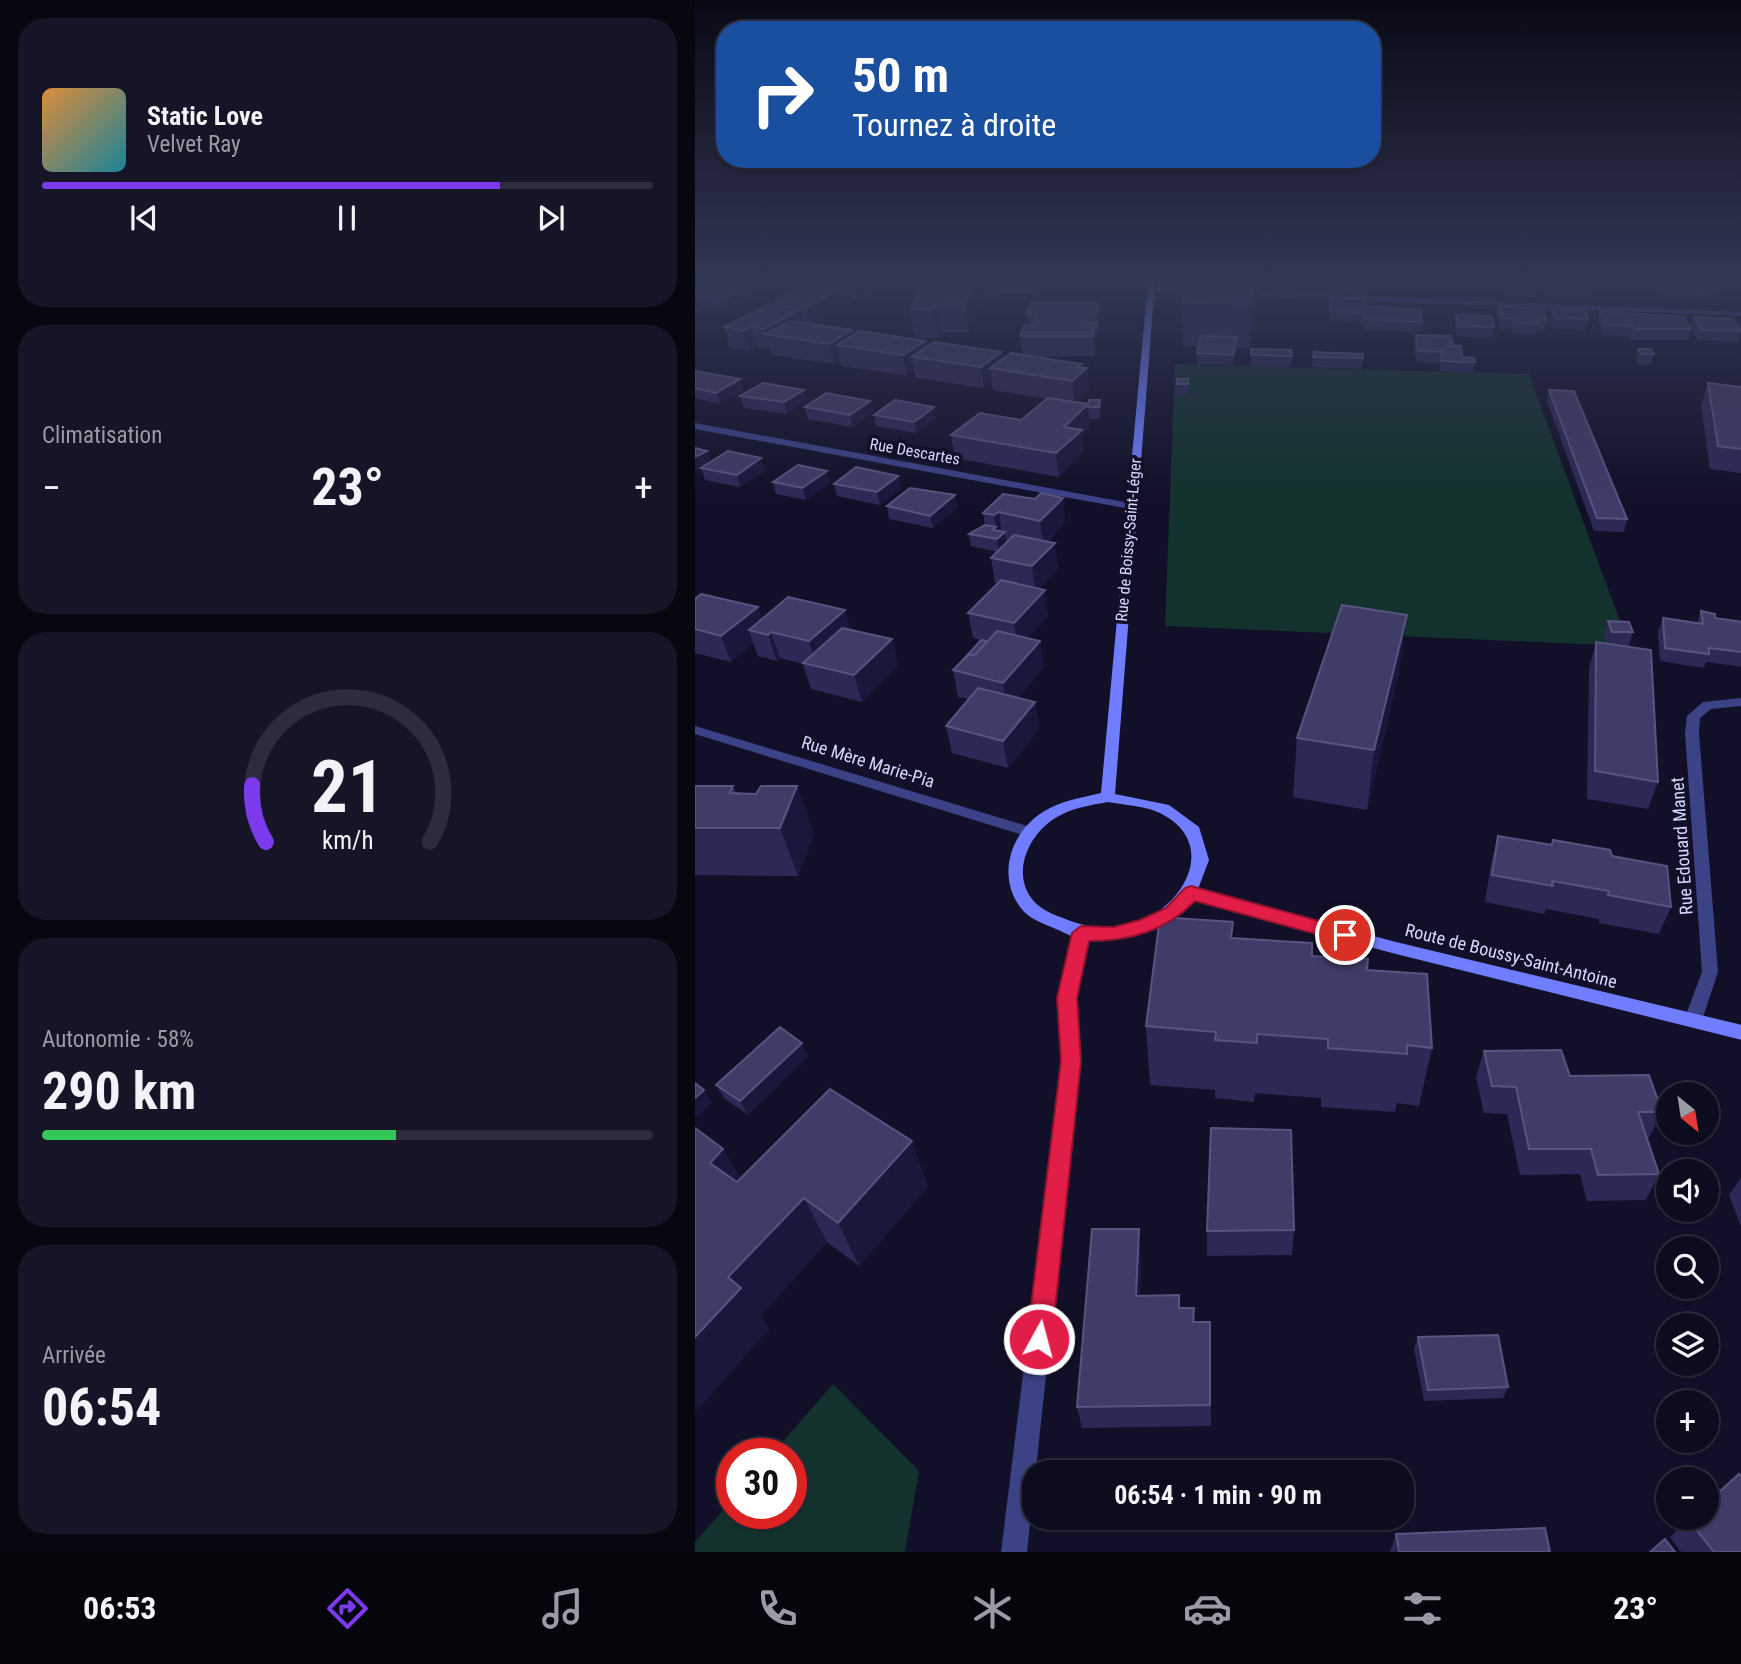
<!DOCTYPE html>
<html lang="fr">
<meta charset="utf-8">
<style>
body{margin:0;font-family:"Roboto Condensed",sans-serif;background:#161527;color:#f1f3f6;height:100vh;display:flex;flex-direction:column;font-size:26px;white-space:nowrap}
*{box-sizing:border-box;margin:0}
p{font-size:23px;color:#9a9ba4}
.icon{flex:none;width:38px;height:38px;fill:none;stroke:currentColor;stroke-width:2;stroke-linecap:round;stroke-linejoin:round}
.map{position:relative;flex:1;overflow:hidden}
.sheet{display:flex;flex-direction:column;gap:18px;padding:18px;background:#070710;width:695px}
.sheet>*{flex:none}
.guide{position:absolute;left:21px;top:21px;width:665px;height:147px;border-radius:28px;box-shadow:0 2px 5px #0004,0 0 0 2px #2d2c3c;background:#1a4fa0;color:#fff;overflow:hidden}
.needle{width:46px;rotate:150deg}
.controls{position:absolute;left:961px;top:1082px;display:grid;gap:14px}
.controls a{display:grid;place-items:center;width:63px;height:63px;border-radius:50%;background:#0d0c1e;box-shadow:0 2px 5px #0004,0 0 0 2px #2d2c3c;font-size:35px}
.speed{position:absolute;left:21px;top:1438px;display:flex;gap:14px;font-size:35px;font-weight:700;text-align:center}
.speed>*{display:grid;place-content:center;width:91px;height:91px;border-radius:50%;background:#0d0c1e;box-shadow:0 2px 5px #0004,0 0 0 2px #2d2c3c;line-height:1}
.speed .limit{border:10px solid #d22;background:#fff;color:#111}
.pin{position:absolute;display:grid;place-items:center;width:60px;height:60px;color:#fff;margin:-30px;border:4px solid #fff;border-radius:50%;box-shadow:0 2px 7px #0007}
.me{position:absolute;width:77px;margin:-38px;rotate:7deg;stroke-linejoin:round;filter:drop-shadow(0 0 5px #0008)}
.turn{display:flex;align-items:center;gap:24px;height:147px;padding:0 21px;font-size:32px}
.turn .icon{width:91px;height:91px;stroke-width:2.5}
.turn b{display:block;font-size:49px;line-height:60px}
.big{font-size:52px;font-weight:700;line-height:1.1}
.sheet .card{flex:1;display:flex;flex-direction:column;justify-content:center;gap:10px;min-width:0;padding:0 24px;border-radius:28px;background:#161527}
.sheet .dial{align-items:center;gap:0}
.dial svg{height:182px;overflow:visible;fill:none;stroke:#2d2c3c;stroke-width:7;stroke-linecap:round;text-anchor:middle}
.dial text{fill:#f1f3f6;stroke:none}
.song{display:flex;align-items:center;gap:21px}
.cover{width:84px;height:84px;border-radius:10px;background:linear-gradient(135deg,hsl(30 70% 55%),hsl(190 70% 35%))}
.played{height:7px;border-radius:4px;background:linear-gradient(90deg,#7c3aed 75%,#2d2c3c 75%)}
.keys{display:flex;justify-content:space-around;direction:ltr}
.heat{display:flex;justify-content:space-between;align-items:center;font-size:38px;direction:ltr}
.charge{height:10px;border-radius:5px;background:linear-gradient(90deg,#34c759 58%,#2d2c3c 0)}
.trip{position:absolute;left:327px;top:1460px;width:392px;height:70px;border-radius:28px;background:#0d0c1e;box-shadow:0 2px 5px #0004,0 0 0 2px #2d2c3c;font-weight:700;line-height:70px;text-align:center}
.menu{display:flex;height:112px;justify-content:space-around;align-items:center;background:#05050c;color:#9a9ba4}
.menu .icon{width:49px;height:49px}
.menu .active{color:#7c3aed}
.menu b{font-size:32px;color:#f1f3f6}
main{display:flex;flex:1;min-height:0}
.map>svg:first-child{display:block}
</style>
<main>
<section class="sheet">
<div class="card">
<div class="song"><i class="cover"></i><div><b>Static Love</b><p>Velvet Ray</p></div></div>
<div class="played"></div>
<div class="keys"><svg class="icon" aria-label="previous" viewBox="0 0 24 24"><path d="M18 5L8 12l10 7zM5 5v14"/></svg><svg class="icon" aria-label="pause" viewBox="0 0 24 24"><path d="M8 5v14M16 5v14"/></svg><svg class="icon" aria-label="next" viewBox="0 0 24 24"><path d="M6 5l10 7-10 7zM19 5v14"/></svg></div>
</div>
<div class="card"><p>Climatisation</p>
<div class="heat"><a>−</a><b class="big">23°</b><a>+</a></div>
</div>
<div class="card dial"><svg viewBox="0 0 100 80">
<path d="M14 69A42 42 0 1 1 86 69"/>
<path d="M14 69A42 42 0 0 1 8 44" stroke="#7c3aed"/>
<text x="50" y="56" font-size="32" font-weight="700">21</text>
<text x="50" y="72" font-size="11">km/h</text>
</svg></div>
<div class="card"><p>Autonomie · 58%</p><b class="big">290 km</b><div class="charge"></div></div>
<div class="card"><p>Arrivée</p><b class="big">06:54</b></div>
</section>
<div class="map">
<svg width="1047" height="1552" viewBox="0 0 1047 1552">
<rect width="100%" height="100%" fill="#111028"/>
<g fill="#13322d">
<polygon points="480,364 834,374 934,646 470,626"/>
<polygon points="138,1384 224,1471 210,1552 0,1552 0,1542 37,1500 37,1514 96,1514 96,1454 77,1454"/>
</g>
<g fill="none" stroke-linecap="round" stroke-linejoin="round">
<g fill="#3b4286" fill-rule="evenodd">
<polygon points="457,287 506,290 510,292 506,294 455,290"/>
<polygon points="541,291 1047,312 1047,316 544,295"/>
<polygon points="0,423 435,503 440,506 435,509 0,429"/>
<polygon points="1047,698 1047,706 1016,709 1005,718 1004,733 1023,972 1007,1020 1004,1025 998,1027 992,1025 989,1020 1007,972 990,733 992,716 1008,702"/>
<polygon points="0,726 339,828 341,832 339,836 334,837 0,734"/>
<polygon points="386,927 392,929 394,933 381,998 385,1061 332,1552 306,1552 367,1061 363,998 378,933 380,929"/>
</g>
<path fill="#6f7dfe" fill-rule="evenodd" d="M453,282H460L420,794L474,805L504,827L514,860L503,889L701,942L1047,1025V1040L701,954L496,899C490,905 484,912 477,918C457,935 416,944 391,940C381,939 370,933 361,929C347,923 334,919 325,907C300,873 318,826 355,808C371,800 389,797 406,793ZM413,802C429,805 451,806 465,813C529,845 484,916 430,926C411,930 391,927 373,920C363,916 353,913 344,906C313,880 331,835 362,817C377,808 396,805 413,802Z"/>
</g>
<g fill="#2d2956">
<polygon points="27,282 72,282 53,292 44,290 46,296 41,298 43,304 29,310 5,307 7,314 0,319 0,289 27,284"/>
<polygon points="116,282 194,282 163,300 157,299 157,303 119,324 157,330 158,335 230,341 231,347 307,359 328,355 325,336 334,324 332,314 404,303 405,323 399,356 338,357 386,364 386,368 392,368 394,390 380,402 393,404 405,400 406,411 405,419 394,419 395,427 387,434 388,452 364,477 260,458 256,435 326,420 352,399 298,390 297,382 289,388 221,378 219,371 212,376 147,366 145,360 139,364 76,355 75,349 62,347 55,351 35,348 29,327 81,305 80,301"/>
<polygon points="230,282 359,282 357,288 342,288 340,293 301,294 300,289 289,289 287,292 288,300 274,333 245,333 243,338 220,338 215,309"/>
<polygon points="489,282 563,282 562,306 560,312 560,323 554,349 542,348 538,365 502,364 502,353 504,346 488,346 487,302 490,295"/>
<polygon points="586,282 621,282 621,285 586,284"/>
<polygon points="625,282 673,282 672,292 625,286"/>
<polygon points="717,282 757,282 757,283"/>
<rect x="767" y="282" width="31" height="2"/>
<polygon points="807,282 844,282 840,293 808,292"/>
<polygon points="899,282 897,292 850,291 847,283"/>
<polygon points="962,282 1021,282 1022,299 1012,300 965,298 960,289"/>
<polygon points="636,299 670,306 727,322 726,332 668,329 669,323 635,321"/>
<polygon points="803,305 852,320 850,331 843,330 842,335 818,334 817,329 805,329 802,316"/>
<polygon points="857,308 893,319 891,330 858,328 855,318"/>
<polygon points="905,311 996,329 993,340 936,340 934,336 908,335 903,321"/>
<polygon points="761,315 799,327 797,338 762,336 760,325"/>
<polygon points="999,317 1046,331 1043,342 1003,340 996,328"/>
<polygon points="1047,318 1047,331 1043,327"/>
<polygon points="721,335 758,346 767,357 780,362 778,373 745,371 745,363 721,362 719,345"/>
<polygon points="556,349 597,356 596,367 556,366"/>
<polygon points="943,349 959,354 956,365 943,365 941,359"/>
<polygon points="619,352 668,354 667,369 617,367"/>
<polygon points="0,371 48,390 25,404 0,398"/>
<rect x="482" y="379" width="11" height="16"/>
<polygon points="1013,383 1047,387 1047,473 1015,469 1006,405"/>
<polygon points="109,390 112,401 92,414 49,408 45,396"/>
<polygon points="854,390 932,519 929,532 899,531 852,401"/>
<polygon points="175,401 178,412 157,427 113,419 110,407"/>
<polygon points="239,407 241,418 221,433 181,426 179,415"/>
<polygon points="0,448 12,451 15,462 66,458 70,470 45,487 10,480 6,468 10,466 0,471"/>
<polygon points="203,476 206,488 185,505 142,496 139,484"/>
<polygon points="78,482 135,483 111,500 81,494"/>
<polygon points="308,494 370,522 352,542 363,568 343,589 353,616 333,638 345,641 349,667 322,698 340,702 344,729 313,768 257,753 251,726 274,699 263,697 258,670 286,640 278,638 273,613 303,583 300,583 296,558 302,552 276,546 274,534 290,525 288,513"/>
<polygon points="192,506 263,508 238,528 194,519"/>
<polygon points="0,599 63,607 67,619 155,629 197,639 203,665 167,702 116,689 108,664 85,658 82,661 63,656 58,643 36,662 0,653"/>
<polygon points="1006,611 1020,618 1047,622 1047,667 1011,662 1009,668 965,661 963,632 968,618 1002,623"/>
<polygon points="913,621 938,632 934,646 924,645 963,782 953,809 892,799 894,668 901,642 913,644 909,635"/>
<polygon points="704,672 672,810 598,797 602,738"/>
<polygon points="0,786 38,786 41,793 61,794 102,786 119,834 103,876 0,875"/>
<polygon points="803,836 917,856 976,907 964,934 904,923 904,919 851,909 849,914 790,902 796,863"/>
<polygon points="538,938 672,970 737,1048 724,1106 702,1103 700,1112 626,1107 626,1098 560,1093 559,1102 520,1098 520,1090 455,1085 451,1026"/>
<polygon points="107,1043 113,1057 53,1115 29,1098 21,1085"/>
<polygon points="789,1051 875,1076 967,1112 954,1138 952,1138 964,1174 951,1200 892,1201 885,1174 825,1175 812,1114 789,1113 781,1077"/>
<polygon points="0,1128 28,1149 46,1179 233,1186 164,1266 132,1242 65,1316 74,1329 0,1412"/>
<polygon points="1047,1176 1047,1229 1034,1195"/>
<polygon points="599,1230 597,1255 512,1256 512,1231"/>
<polygon points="446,1254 445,1296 484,1308 499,1308 500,1322 515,1322 516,1426 387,1428 382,1407"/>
<polygon points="723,1337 813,1387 808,1398 729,1401 719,1348"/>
<polygon points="995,1517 1047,1552 986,1552 975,1537"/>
<polygon points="701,1534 855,1552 695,1552"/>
</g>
<g fill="#1a173c">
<polygon points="51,282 72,282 53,292"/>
<polygon points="159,282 194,282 163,300"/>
<polygon points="279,282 288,282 289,289 287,292 288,300 274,333 270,304"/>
<polygon points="339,282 341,282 342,288 340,293"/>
<polygon points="560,282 563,282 562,306 560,312 560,323 554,349 555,304"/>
<polygon points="153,284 157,303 116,326 112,306"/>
<polygon points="43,286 46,296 41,298 43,304 29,310 26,300 30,292"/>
<polygon points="1025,289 1022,299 1012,300 1014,290"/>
<polygon points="404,303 405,323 403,338 402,314"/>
<polygon points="4,304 7,314 0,319 0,307"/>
<polygon points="241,305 245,333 243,338 239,309"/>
<polygon points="106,309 111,329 70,334 74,349 69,329"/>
<polygon points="400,324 402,340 399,356 398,336"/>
<polygon points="56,327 62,347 55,351 49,331"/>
<polygon points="157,330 161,348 142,345 145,360 139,364 134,344"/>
<polygon points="542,337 542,348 538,365 538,355"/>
<polygon points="230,341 233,359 217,357 219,371 212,376 208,355"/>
<polygon points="306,352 309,371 295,368 297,382 289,388 286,367"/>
<polygon points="386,364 387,373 392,368 394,390 379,403 377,381 382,367"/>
<polygon points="45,379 48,390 25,404 21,393"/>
<polygon points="109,390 112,401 92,414 89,402"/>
<polygon points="405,400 406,411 405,419 404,407"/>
<polygon points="175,401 178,412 157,427 155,415"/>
<polygon points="393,404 395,427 387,434 388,452 364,477 361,453 369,427"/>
<polygon points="239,407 241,418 221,433 219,422"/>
<polygon points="12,451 16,463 0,471 0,457"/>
<polygon points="66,458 70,470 45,487 42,475"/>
<polygon points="132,471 135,483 111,500 107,488"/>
<polygon points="203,476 206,488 185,505 182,492"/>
<polygon points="260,495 263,508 238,528 235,516"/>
<polygon points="368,498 370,522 348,545 345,521"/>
<polygon points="304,512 307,535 310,532 312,545 304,552 302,539 298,530 301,527 299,515"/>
<polygon points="360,543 363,568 340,591 337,566"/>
<polygon points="350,590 353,616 323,649 319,623"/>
<polygon points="63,607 71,632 54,630 58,643 36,662 26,636"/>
<polygon points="150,610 157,635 122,667 114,641"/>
<polygon points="712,615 704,672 672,810 679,750"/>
<polygon points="76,632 85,658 82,661 73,635"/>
<polygon points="197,639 203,665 167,702 159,675"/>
<polygon points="345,641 349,667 312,709 308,683"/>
<polygon points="340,702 344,729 313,768 308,741"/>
<polygon points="102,786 119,834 103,876 85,828"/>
<polygon points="107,1043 113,1057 53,1115 45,1101"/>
<polygon points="9,1090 17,1103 0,1119 0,1098"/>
<polygon points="217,1141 233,1186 164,1266 143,1223"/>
<polygon points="28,1149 55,1194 15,1163"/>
<polygon points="109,1198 132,1242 65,1316 74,1329 0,1412 0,1337 33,1277"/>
<polygon points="444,1229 446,1254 444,1320 441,1296"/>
</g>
<g fill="#3f3c68" stroke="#575480" stroke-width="2">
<polygon points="12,282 17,282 43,286 30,292 40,294 26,300 0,297 0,289"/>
<polygon points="116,282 145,282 153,284 112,306 80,301"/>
<polygon points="230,282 280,282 270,304 241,305 239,309 215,309"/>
<polygon points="494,282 560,282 555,304 487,302"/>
<polygon points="964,282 1021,282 1025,289 1014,290 967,288"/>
<polygon points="670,298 670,306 726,310 727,322 669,319 669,313 635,311 636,299"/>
<polygon points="336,303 404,303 402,314 392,314 389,324 400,324 398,336 325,336 329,325 339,325 342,314 332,314"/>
<polygon points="74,304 106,309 69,329 56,327 49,331 29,327"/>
<polygon points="803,305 848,310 852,320 843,320 844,324 820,323 819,319 806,318"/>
<polygon points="861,307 890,310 893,319 860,318 857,308"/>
<polygon points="905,311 989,317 996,329 939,329 937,326 911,325"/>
<polygon points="761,315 797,316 799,327 763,326"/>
<polygon points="999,317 1037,319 1046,331 1006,330"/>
<polygon points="95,321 157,330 134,344 70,334"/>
<polygon points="393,323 403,323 402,327 400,327 400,324 392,324"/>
<polygon points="165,331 230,341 208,355 142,345"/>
<polygon points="721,335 756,336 758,346 766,346 767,357 779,358 780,362 747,361 746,355 750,356 750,352 723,351"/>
<polygon points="506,336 542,337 538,355 502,353"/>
<polygon points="239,342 306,352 286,367 217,357"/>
<polygon points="556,349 596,350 597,356 556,355"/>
<polygon points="943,349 956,349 959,354 946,354"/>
<polygon points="619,352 668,354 668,358 618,357"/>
<polygon points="316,353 386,364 382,367 392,368 377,381 295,368"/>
<polygon points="0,371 45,379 21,393 0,388"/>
<rect x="482" y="379" width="11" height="5"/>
<polygon points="68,383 109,390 89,402 45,396"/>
<polygon points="1013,383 1047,387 1047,449 1023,446"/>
<polygon points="854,390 879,391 932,519 902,518"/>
<polygon points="131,393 175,401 155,415 110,407"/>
<polygon points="353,398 393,404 369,427 387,430 361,453 256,435 285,413 326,420"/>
<polygon points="200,400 239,407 219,422 179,415"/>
<polygon points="394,400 405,400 404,407 393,407"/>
<polygon points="0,448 12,451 0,457"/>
<polygon points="33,451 66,458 42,475 6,468"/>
<polygon points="103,465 132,471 107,488 78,482"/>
<polygon points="161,467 203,476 182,492 139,484"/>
<polygon points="215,488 260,495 235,516 192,506"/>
<polygon points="346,493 368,498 345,521 304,512 299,515 288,513 308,494 340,499"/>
<polygon points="290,525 301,527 298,530 310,532 302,539 274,534"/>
<polygon points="319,535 360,543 337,566 296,558"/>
<polygon points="306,580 350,590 319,623 273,613"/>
<polygon points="6,594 63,607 26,636 0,629 0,599"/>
<polygon points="93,597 150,610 114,641 76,632 73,635 54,630"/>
<polygon points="647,605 712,615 679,750 602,738"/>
<polygon points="1006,611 1020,614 1020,618 1047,622 1047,652 1014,648 1014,654 970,648 968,618 1008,624"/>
<polygon points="913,621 934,622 938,632 917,632"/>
<polygon points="147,628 197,639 159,675 108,663"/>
<polygon points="302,631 345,641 308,683 258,670 274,654 280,655"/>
<polygon points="286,640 292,641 280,655 274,654 268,660"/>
<polygon points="901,642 956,650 963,782 900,771"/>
<polygon points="283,688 340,702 308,741 251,726"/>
<polygon points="0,786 38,786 35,793 61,794 66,786 102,786 85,828 0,828"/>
<polygon points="803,836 857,845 858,840 915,850 917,856 972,866 976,907 913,895 914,891 857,881 858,886 797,875"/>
<polygon points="465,917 538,922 536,938 617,943 617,956 673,959 672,970 732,974 737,1048 712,1045 712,1054 633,1048 633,1039 562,1034 562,1043 520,1040 521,1032 451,1026"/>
<polygon points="85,1027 107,1043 45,1101 21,1085"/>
<polygon points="866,1050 875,1076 954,1075 967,1112 943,1112 964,1174 903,1175 896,1149 834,1149 821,1087 797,1086 789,1051"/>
<polygon points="0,1083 9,1090 0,1098"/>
<polygon points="135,1089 217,1141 143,1223 109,1198 33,1277 46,1288 0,1337 0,1128 28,1149 15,1163 42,1182"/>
<polygon points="516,1128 596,1130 599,1230 512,1231"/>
<polygon points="397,1229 444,1229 441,1296 484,1295 484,1308 499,1308 498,1322 515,1322 515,1405 382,1407"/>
<polygon points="803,1335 813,1387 733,1390 723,1337"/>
<polygon points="1044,1474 1047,1477 1047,1552 1019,1552 993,1519 995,1517 1012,1517 1012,1503"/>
<polygon points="850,1528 855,1552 704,1552 701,1534"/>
<polygon points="970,1539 980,1552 955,1552"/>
</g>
<linearGradient id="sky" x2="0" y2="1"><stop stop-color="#090916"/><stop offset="0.56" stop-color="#323753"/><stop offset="1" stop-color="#323753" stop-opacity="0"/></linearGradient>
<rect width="1047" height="500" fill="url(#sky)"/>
<path fill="#e11d48" stroke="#92132f" stroke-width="2" d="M496,886L650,928L660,935L650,942L500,901C471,931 435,941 394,941L382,998L386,1061L357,1339L353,1347L344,1351L335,1347L332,1339L366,1061L362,998L377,933L386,926L419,927L445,920L471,908L490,888Z"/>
<g text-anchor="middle" stroke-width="7" stroke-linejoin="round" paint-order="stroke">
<g font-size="16" fill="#d7d7ff" stroke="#111028">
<text transform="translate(220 451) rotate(10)" y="6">Rue Descartes</text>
<text transform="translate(433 540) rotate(-85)" y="6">Rue de Boissy-Saint-Léger</text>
</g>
<g font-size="18" fill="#d7d7ff" stroke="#111028">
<text transform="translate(173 762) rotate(17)" y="6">Rue Mère Marie-Pia</text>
<text transform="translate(987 846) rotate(-94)" y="6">Rue Edouard Manet</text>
<text transform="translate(816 956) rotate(14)" y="6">Route de Boussy-Saint-Antoine</text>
</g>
</g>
</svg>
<div class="controls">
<a><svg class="needle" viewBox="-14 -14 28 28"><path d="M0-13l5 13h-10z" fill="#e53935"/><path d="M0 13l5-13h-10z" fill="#9a9ba4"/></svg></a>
<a><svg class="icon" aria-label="sound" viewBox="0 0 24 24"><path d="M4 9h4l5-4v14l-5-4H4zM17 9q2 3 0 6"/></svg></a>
<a><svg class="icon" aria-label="search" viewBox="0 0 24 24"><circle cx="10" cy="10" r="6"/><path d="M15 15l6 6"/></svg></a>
<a><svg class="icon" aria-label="layers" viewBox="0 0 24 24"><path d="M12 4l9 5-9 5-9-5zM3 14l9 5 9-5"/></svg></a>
<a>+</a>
<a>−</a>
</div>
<div class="speed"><div class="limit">30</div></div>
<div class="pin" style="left:650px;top:935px;background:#d93025"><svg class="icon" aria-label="arrive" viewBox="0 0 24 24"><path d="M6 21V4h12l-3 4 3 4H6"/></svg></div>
<svg class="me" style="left:344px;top:1339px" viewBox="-20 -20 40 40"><circle r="17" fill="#e11d48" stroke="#fff" stroke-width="3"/><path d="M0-11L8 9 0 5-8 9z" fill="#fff"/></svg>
<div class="trip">06:54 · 1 min · 90 m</div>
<div class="guide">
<div class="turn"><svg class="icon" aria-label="right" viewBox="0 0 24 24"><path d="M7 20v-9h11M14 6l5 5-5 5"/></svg><div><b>50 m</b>Tournez à droite</div></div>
</div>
</div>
</main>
<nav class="menu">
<b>06:53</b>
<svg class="icon active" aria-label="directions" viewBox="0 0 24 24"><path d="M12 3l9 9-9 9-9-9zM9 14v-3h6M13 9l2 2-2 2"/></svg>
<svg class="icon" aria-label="music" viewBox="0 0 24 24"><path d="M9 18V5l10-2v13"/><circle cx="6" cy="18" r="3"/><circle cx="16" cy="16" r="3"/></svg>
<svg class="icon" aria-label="phone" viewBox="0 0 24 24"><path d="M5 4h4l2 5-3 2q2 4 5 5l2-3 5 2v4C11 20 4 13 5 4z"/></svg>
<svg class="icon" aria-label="climate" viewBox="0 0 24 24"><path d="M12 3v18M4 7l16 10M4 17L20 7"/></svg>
<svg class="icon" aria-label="car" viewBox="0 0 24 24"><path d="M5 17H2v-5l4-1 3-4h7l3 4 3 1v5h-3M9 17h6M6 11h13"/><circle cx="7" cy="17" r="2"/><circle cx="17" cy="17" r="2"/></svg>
<svg class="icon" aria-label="filters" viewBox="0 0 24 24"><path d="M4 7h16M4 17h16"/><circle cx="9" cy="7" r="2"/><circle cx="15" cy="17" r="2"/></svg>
<b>23°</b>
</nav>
